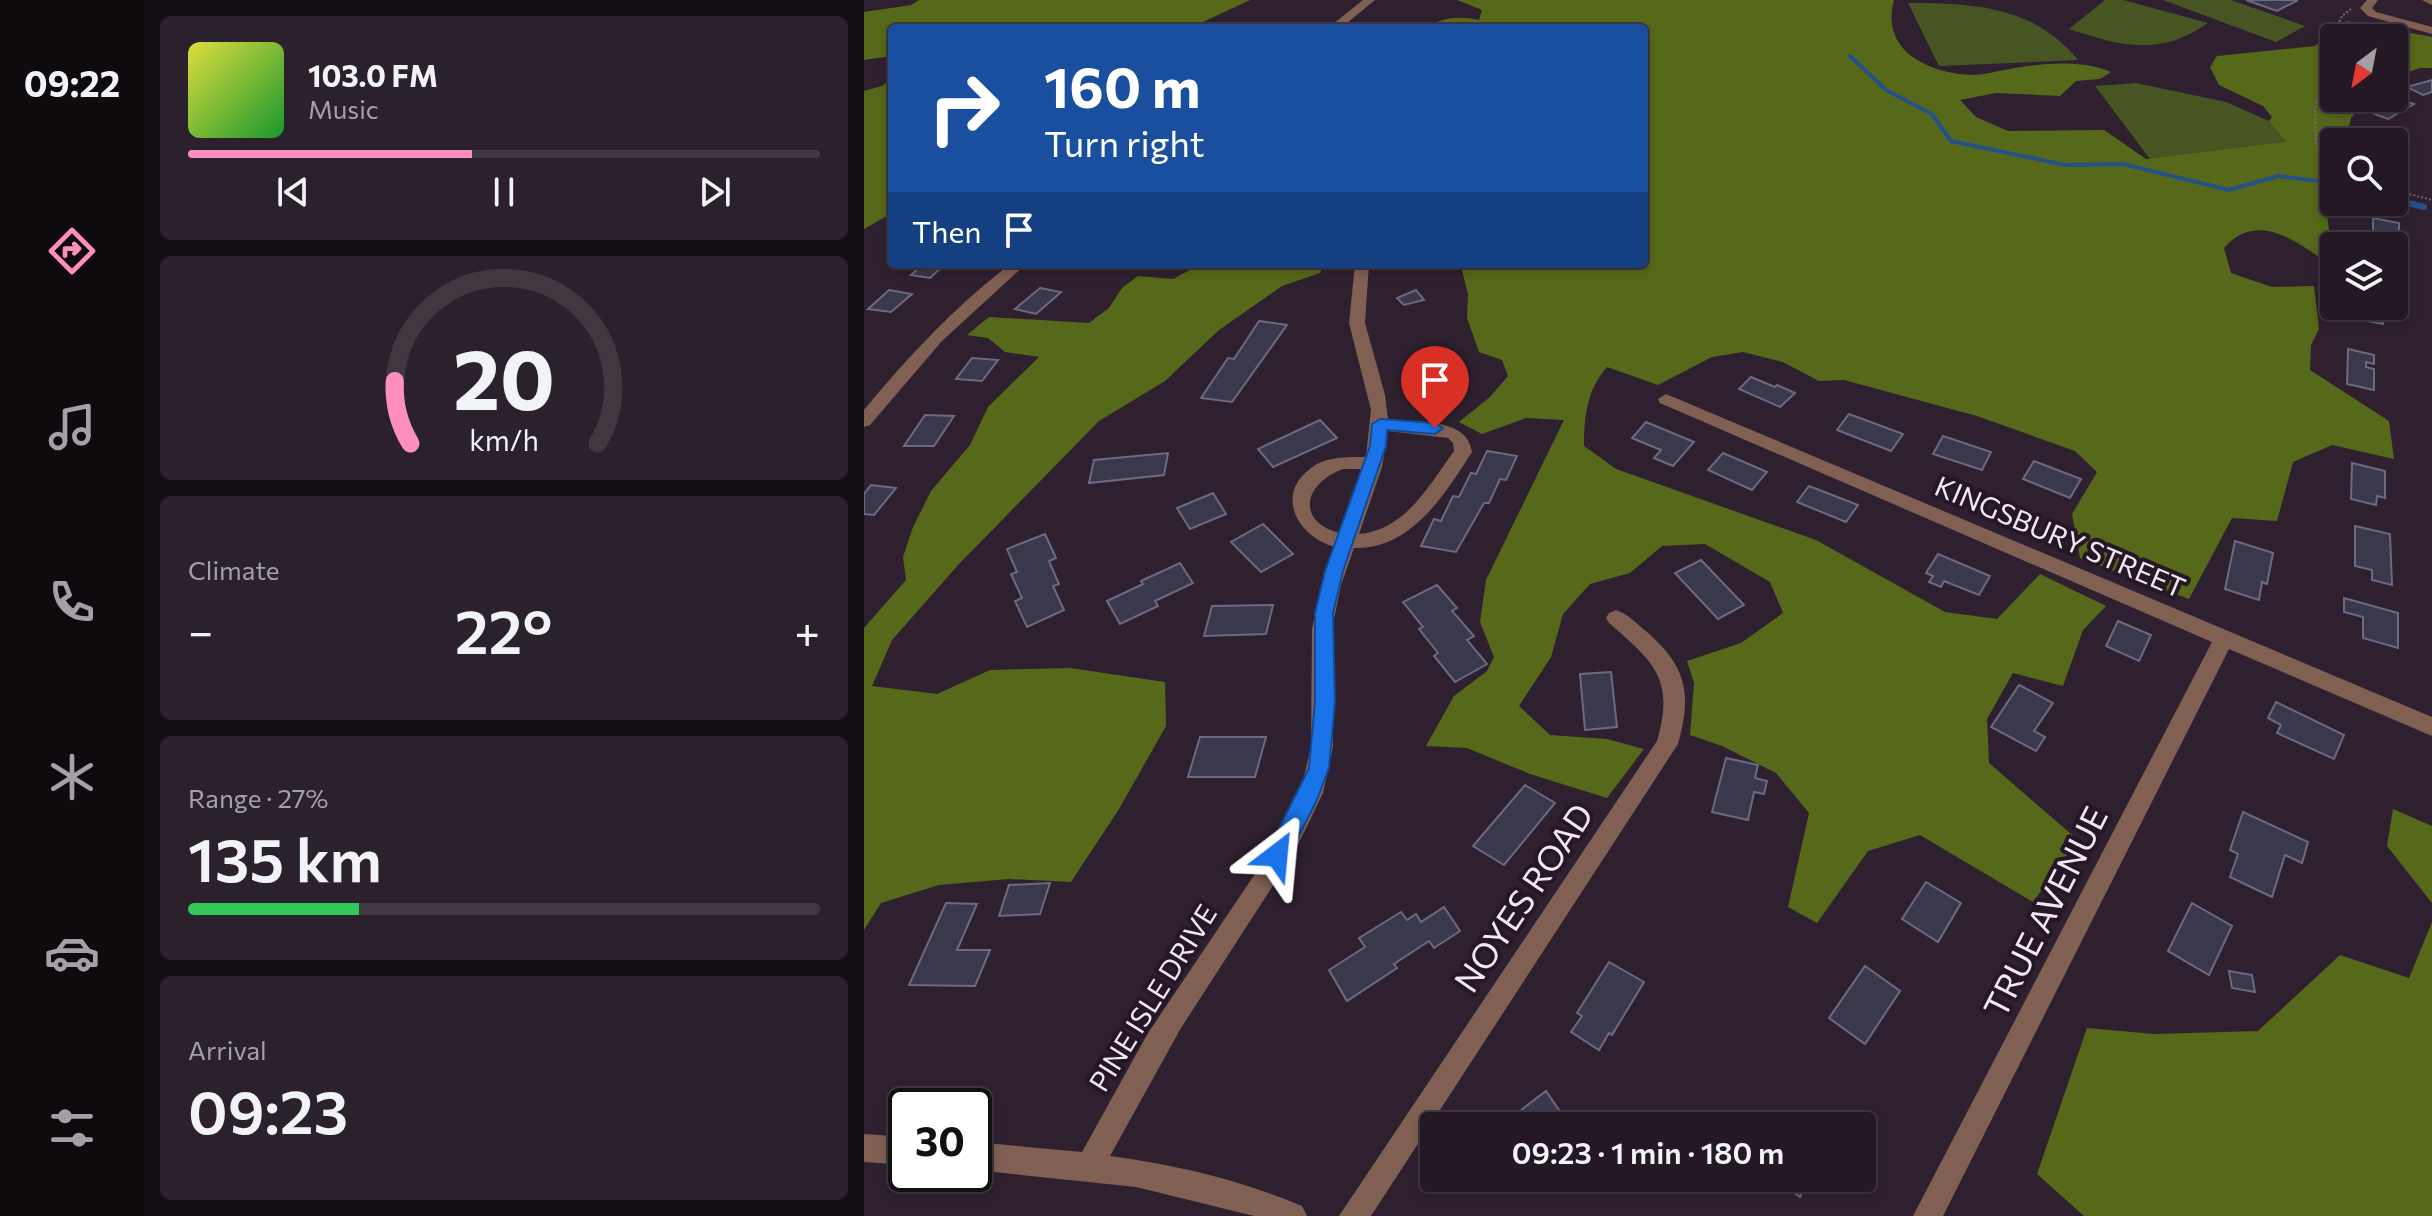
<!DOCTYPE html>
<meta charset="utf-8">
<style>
body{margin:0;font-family:Commissioner,sans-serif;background:#2b212c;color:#f1f3f6;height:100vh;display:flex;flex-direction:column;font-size:30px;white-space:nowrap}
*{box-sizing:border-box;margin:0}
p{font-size:26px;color:#a3a0a6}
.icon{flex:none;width:44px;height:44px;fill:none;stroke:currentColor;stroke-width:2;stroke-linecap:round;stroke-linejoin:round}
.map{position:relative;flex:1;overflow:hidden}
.sheet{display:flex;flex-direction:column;gap:16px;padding:16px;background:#130d14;width:720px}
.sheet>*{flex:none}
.hud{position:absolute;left:24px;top:24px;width:760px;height:244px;border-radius:8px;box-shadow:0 4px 12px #0003,0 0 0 2px #403741;background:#1a4fa0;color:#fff;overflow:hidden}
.needle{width:52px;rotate:212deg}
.fabs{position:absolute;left:1456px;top:24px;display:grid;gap:16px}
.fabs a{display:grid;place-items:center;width:88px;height:88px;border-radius:8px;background:#231824;box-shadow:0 4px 12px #0003,0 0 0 2px #403741;font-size:40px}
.speed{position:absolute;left:24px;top:1088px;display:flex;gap:16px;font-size:40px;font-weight:700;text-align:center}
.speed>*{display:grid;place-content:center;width:104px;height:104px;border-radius:50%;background:#231824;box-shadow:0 4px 12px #0003,0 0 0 2px #403741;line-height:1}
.speed .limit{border:4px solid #111;border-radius:12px;background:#fff;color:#111}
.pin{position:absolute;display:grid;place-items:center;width:68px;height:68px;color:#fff;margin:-82px -34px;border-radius:50% 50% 50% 0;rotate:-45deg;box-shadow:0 0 8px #0007}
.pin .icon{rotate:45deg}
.me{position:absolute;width:88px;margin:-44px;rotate:29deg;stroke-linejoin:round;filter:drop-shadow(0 0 6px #0008)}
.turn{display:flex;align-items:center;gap:28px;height:168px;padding:0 24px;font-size:36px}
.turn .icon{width:104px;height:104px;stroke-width:2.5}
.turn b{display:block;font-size:56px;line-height:68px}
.then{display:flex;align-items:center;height:76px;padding:0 24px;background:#0003;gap:16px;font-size:30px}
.big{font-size:60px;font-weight:600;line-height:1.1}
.sheet .tile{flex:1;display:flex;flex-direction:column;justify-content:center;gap:12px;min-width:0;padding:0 28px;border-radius:12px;background:#2b212c}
.sheet .dial{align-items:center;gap:0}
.dial svg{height:208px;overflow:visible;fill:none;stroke:#403741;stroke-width:7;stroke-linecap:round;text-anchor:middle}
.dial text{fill:#f1f3f6;stroke:none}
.song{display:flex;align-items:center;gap:24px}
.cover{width:96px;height:96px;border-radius:12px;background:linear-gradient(135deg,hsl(60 70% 55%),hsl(130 70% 35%))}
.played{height:8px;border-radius:4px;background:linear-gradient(90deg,#fe8ebd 45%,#403741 45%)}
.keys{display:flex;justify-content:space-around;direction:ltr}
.heat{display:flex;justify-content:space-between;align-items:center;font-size:44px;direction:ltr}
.charge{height:12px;border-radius:6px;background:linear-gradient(90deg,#34c759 27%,#403741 0)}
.trip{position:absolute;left:556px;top:1112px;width:456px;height:80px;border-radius:8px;background:#231824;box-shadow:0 4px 12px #0003,0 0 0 2px #403741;font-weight:600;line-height:80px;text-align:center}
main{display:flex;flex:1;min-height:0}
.tab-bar{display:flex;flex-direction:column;width:144px;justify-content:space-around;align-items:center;background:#0e0a0e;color:#a3a0a6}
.tab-bar .icon{width:56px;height:56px}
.tab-bar .selected{color:#fe8ebd}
.tab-bar b{font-size:36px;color:#f1f3f6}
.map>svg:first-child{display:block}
</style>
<main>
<nav class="tab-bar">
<b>09:22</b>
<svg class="icon selected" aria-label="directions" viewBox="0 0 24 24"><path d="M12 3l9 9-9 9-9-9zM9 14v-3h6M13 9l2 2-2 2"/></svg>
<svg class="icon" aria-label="music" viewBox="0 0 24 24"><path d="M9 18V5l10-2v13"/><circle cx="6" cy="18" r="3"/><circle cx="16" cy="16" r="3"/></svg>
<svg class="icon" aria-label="phone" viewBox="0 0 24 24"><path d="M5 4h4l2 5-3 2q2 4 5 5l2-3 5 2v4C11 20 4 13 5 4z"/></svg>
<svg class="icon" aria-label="climate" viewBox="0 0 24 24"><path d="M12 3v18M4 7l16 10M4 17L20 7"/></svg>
<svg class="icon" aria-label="car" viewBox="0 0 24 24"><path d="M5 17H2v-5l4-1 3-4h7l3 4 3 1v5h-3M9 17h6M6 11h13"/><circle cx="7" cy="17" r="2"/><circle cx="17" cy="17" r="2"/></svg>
<svg class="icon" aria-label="filters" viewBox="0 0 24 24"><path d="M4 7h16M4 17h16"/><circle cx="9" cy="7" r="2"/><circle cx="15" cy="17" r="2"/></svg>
</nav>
<section class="sheet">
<div class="tile">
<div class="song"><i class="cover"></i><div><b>103.0 FM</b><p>Music</p></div></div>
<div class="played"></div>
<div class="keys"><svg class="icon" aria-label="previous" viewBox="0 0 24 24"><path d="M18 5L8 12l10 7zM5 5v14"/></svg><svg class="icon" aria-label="pause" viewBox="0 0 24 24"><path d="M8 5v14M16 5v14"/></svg><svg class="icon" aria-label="next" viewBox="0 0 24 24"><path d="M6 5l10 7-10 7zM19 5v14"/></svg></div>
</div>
<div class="tile dial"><svg viewBox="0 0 100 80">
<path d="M14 69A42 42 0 1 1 86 69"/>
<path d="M14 69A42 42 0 0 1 8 45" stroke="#fe8ebd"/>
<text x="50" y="56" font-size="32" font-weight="700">20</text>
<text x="50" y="72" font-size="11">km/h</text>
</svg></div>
<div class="tile"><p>Climate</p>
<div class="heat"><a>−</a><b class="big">22°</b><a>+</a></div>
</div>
<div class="tile"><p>Range · 27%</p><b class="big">135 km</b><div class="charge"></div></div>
<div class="tile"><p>Arrival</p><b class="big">09:23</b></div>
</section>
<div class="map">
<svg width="1568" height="1216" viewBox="0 0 1568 1216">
<rect width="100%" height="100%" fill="#2f2030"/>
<g fill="#475523">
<path d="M1241,0H1259L1344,23C1296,57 1257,46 1205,29Z"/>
<polygon points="1299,0 1367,0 1441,26 1412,42"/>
<path d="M1044,3C1109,3 1170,6 1214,60L1075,66Z"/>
<polygon points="1272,83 1362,102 1405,121 1423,143 1286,159 1231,86"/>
</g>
<g fill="#566819">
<polygon points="55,0 386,0 326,28 28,28 28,56 0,60 0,12 47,5"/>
<path d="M593,0H1030C1016,51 1064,73 1108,75C1122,75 1137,70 1151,68C1182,63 1218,60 1247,72L1236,79L1212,81L1196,96L1132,93L1096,100L1112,117L1144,131L1240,130L1282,159L1422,142L1405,121L1408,117L1399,106L1355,85L1346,67L1353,56L1451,46L1483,21L1568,37V68H1556L1530,77V38H1470V98H1504L1487,118L1482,142H1470V195L1462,206L1468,254L1455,257C1425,236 1390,214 1360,248L1367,273L1408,287L1450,286L1455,329L1447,345L1446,370L1525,421L1530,459L1468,445L1429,462L1413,521L1368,518L1325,599L1216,558L1208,514L1233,472L1211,451L1113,416L980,380L955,381L919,362L879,352L848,357L794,385L743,367C723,390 720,416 720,446L752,469L952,540L1081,612L1133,619L1176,574L1242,606L1219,630L1199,686L1149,673L1123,719L1125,763L1214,840L1169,902L1056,835L1004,851L953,923L924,907L945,813L912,773L858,746L826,735L830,683L823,661L877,643L919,613L906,582L841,544L798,546L766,573L726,584L699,614L687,657L655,706L686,735L743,739L780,749L743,798L666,774L603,748L562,746L590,696L623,671L630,657L616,622L622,580L700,420L662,418L618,434L595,422L626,397L644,376L638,360L615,352L603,318L604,294L598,270L544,264H780V28H562C578,17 597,16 615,20L618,10Z"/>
<polygon points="28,78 28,213 0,229 0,91 18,86"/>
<polygon points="337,264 460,264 456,273 418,286 355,330 301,381 235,421 95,564 28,640 8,686 73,694 126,670 206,668 301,682 302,726 255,809 207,882 145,879 75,885 17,903 0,930 0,628 42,580 39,557 49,527 67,491 106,445 124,407 175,357 141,352 124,338 103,335 125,317 225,323 245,308 258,288 274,276 309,279"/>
<polygon points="1529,809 1568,826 1568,903 1523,846"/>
<polygon points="1568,922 1568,1216 1220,1216 1173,1174 1223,1028 1290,1034 1394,1031 1476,955 1545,978"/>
</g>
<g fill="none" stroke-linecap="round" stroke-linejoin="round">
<g stroke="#255189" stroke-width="4">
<polyline points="986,56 1022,90 1068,114 1087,141 1201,165 1259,164 1365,190 1414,176 1470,183"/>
<polyline points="1530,199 1551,205"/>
</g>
<polyline stroke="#255189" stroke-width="6" points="1544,203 1560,207"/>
</g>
<g fill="#39384c" stroke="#6b6a81" stroke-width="2">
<polygon points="1382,0 1434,0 1413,11"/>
<polygon points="1568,80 1568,92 1559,95 1543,87"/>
<polygon points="1530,97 1550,104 1524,119 1505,112 1524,98"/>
<polygon points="1511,129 1534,134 1533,145 1530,142 1504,142"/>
<polygon points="1509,218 1535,223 1535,252 1530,251 1530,246 1509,246"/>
<polygon points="59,264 81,264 66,278 47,275"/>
<polygon points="176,288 197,292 172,314 151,309"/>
<polygon points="25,290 48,294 27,312 4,309"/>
<polygon points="552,290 560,300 540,305 533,298"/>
<polygon points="1493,306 1518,306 1519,324 1493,319"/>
<polygon points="395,321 423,325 368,402 337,398 364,358 370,359"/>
<polygon points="1484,349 1510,355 1510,364 1502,362 1502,367 1510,369 1510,390 1483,384"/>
<polygon points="108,358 134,360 118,381 92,379"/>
<polygon points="887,377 911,387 913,385 931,393 916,407 875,389"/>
<polygon points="985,414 1039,434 1027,451 973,430"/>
<polygon points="61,415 90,416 70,446 40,446"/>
<polygon points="456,420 473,438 409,467 394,449"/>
<polygon points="782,422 830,442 809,466 790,458 797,450 768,438"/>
<polygon points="1079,436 1127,452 1118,470 1069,454"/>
<polygon points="623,451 653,456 642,480 636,479 625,503 620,503 592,552 557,546 570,519 577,521 589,496 595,497 607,473 612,474"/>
<polygon points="304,453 300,475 225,483 230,460"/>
<polygon points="859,453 903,472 888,490 844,470"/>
<polygon points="1170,461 1217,479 1206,498 1159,479"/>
<polygon points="1488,463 1521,471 1521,498 1513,496 1512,505 1487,499"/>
<polygon points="7,485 32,488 10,515 0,514 0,494"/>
<polygon points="945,486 994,505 982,522 933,502"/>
<polygon points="349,493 362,514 326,529 313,508"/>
<polygon points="399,524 429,554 397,572 367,542"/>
<polygon points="1491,526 1526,534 1528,585 1508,580 1508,570 1491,566"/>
<polygon points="181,534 192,558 185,561 195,584 189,586 200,610 163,627 151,601 158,598 147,574 153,572 143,549"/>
<polygon points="1371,541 1409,553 1403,584 1398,582 1395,600 1361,589"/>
<polygon points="1074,554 1126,576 1115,595 1080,581 1077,587 1065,582 1069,576 1062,573"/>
<polygon points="837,560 880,605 854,619 811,573"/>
<polygon points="316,563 329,583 291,601 294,606 256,624 243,601 279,584 277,581"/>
<polygon points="573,585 593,608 588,611 610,636 603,640 623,664 591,682 570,656 574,653 555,629 559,627 539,602"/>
<polygon points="1480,598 1534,613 1534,648 1499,638 1499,617 1480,612"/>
<polygon points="409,605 402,634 340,636 348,606"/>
<polygon points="1254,621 1287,635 1275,661 1242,646"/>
<polygon points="747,672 753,727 721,730 716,674"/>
<polygon points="1155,685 1189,703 1170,731 1181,737 1172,751 1127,727"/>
<polygon points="1412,702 1480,735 1470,759 1413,733 1417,725 1404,718"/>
<polygon points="336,737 402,737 391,777 324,777"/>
<polygon points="862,758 894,765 891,778 903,781 900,794 890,792 884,820 848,812"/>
<polygon points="661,785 691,803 640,865 609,846"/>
<polygon points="1379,812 1444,842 1438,863 1421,855 1408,897 1366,877 1374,854 1366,850"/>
<polygon points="1062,882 1097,903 1074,942 1038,919"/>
<polygon points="186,883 176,914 135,916 145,885"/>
<polygon points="82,903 113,904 93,950 126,950 111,986 45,985"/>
<polygon points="1328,903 1368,926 1345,975 1304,951"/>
<polygon points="580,907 596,931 570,948 565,941 530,964 533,968 483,1001 465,970 501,947 495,938 537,912 543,920 552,914 557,922"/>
<polygon points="745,962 780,982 748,1035 745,1033 735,1050 707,1032 718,1016 713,1013"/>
<polygon points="1001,966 1036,991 1001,1044 965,1018"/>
<polygon points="1365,971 1388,975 1391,992 1368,988"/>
<polygon points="682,1091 706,1126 648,1126 644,1120"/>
<polygon points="936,1112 957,1126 928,1126"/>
<polygon points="691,1178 715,1178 699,1191"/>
<polygon points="909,1178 951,1178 949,1183 944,1180 936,1197"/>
</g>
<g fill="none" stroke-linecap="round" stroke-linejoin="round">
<g stroke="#756876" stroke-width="2" stroke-dasharray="2 2" stroke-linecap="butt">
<polyline points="1470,169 1464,166 1452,143 1451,105 1462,86 1461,52 1478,16 1487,9"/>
<polyline points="1530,190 1568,200"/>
</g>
<g fill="#806053" fill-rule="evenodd">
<polygon points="499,0 511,0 477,28 464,28"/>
<polygon points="1503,0 1514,0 1508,8 1512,12 1568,27 1568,34 1504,16 1496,8"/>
<polygon points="1558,0 1568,0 1568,5"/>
<path d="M146,264H162L78,341L6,425L0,427V410C44,356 91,307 146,264Z"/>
<path d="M491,264H505L501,323L521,395L524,419C552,423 604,417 608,452C581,494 547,550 490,548L477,585L468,629L469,747L459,793L430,853L317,1028L246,1156C313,1165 376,1180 438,1206L443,1216H390L272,1187L110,1170V1142L218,1152L284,1033L397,865L436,793L447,747L448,629L457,585L471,547C434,537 410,495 447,468C462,456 484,457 502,457L507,410L485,323ZM524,431L584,438L589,443L590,451C565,485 542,530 495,534L518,467ZM479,469H499L476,533C431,522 440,483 479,469Z"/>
<polygon points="802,394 1568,717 1568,736 1365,649 1079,1216 1049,1216 1348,642 796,403 794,399"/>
<path d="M752,610C764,614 773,624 783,632C823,667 828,694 814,744L507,1216H475L793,741C811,679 790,662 745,623L742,618L745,613Z"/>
<polygon points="0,1134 42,1137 42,1165 0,1162"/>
</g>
</g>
<polygon fill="#1a73e8" stroke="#114b97" stroke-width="2" points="516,419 571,423 579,428 571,434 523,430 522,446 479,571 469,613 471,702 465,768 452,802 421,862 413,865 406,862 402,855 445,768 451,702 451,613 461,571 506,446 508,424"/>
<g text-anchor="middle" stroke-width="8" stroke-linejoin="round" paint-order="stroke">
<g font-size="28" fill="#f1e7f1" stroke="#251726">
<text transform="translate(1196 537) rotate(23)" y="10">KINGSBURY STREET</text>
<text transform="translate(289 998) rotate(-58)" y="10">PINE ISLE DRIVE</text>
</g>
<g font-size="34" fill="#f1e7f1" stroke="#251726">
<text transform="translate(660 898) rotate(-56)" y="12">NOYES ROAD</text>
<text transform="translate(1182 912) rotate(-63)" y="12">TRUE AVENUE</text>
</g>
</g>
</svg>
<div class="fabs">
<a><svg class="needle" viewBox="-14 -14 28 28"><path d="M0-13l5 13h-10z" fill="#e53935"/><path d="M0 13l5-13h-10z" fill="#a3a0a6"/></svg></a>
<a><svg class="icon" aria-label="search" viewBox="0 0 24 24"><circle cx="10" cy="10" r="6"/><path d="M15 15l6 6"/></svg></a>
<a><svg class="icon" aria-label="layers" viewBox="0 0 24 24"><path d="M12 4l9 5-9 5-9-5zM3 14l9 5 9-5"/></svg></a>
</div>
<div class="speed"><div class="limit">30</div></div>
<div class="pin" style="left:571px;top:428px;background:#d93025"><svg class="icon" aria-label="arrive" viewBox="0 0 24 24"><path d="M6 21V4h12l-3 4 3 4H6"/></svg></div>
<svg class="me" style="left:413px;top:855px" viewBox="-20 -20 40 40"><path d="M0-17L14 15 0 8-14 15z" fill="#1a73e8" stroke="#fff" stroke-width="4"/></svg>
<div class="trip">09:23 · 1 min · 180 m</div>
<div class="hud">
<div class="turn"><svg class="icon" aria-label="right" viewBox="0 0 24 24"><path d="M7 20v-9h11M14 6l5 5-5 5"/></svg><div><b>160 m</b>Turn right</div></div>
<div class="then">Then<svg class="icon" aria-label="arrive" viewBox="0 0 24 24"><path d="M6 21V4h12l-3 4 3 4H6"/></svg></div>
</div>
</div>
</main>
